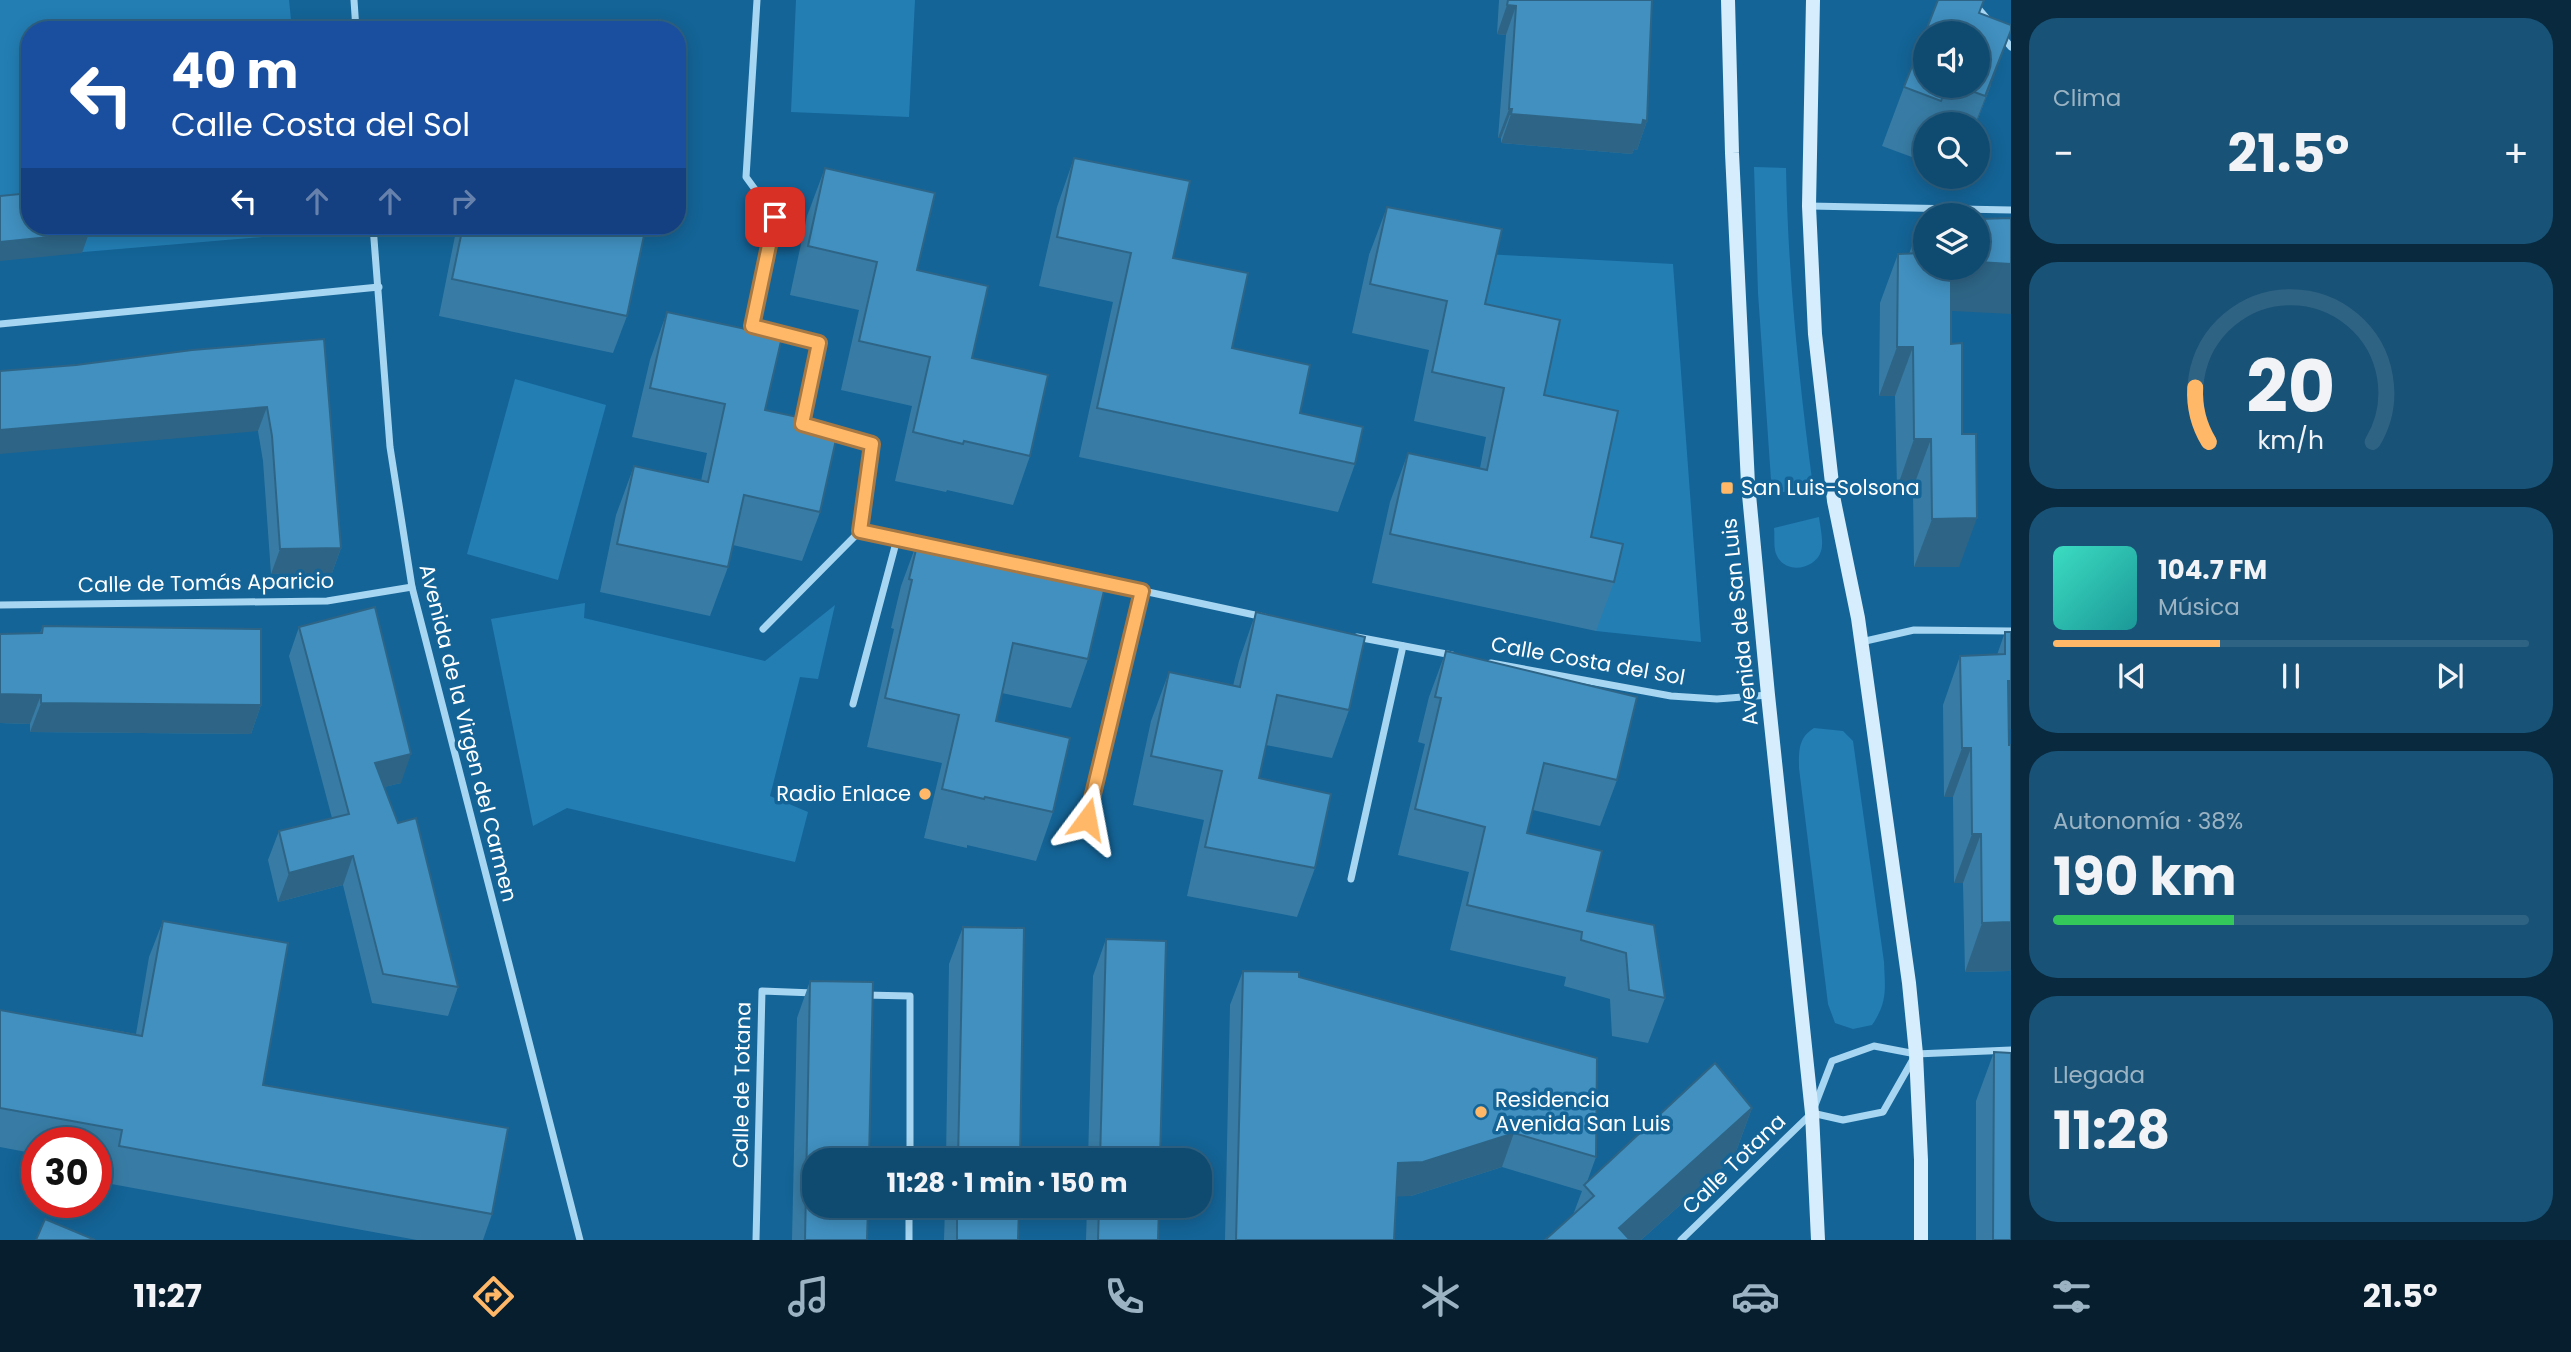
<!DOCTYPE html>
<html lang="es">
<meta charset="utf-8">
<style>
body{margin:0;font-family:Poppins,sans-serif;background:#185276;color:#f1f3f6;height:100vh;display:flex;flex-direction:column;font-size:26px;white-space:nowrap}
*{box-sizing:border-box;margin:0}
p{font-size:23px;color:#9bb3c3}
.icon{flex:none;width:38px;height:38px;fill:none;stroke:currentColor;stroke-width:2;stroke-linecap:round;stroke-linejoin:round}
.map{position:relative;flex:1;overflow:hidden}
.side{display:flex;flex-direction:column;gap:18px;padding:18px;background:#08293e;width:560px}
.side>*{flex:none}
.banner{position:absolute;left:21px;top:21px;width:665px;height:214px;border-radius:28px;box-shadow:0 4px 18px #0003,0 0 0 2px #2f6384;background:#1a4fa0;color:#fff;overflow:hidden}
.controls{position:absolute;left:1913px;top:21px;display:grid;gap:14px}
.controls a{display:grid;place-items:center;width:77px;height:77px;border-radius:50%;background:#0f4b71;box-shadow:0 4px 18px #0003,0 0 0 2px #2f6384;font-size:35px}
.speed{position:absolute;left:21px;top:1127px;display:flex;gap:14px;font-size:35px;font-weight:700;text-align:center}
.speed>*{display:grid;place-content:center;width:91px;height:91px;border-radius:50%;background:#0f4b71;box-shadow:0 4px 18px #0003,0 0 0 2px #2f6384;line-height:1}
.speed .limit{border:10px solid #d22;background:#fff;color:#111}
.pin{position:absolute;display:grid;place-items:center;width:60px;height:60px;color:#fff;margin:-30px;border-radius:14px;box-shadow:0 4px 10px #0006}
.me{position:absolute;width:77px;margin:-38px;rotate:13deg;stroke-linejoin:round;filter:drop-shadow(0 0 5px #0008)}
.turn{display:flex;align-items:center;gap:24px;height:147px;padding:0 35px;font-size:32px}
.turn .icon{width:91px;height:91px;stroke-width:2.5}
.turn b{display:block;font-size:49px;line-height:60px}
.lanes{display:flex;align-items:center;height:66px;padding:0 35px;background:#0003;justify-content:center;gap:35px;direction:ltr}
.lanes .off{opacity:.35}
.big{font-size:52px;font-weight:700;line-height:1.1}
.side .widget{flex:1;display:flex;flex-direction:column;justify-content:center;gap:10px;min-width:0;padding:0 24px;border-radius:28px;background:#185276}
.side .dial{align-items:center;gap:0}
.dial svg{height:182px;overflow:visible;fill:none;stroke:#2f6384;stroke-width:7;stroke-linecap:round;text-anchor:middle}
.dial text{fill:#f1f3f6;stroke:none}
.song{display:flex;align-items:center;gap:21px}
.cover{width:84px;height:84px;border-radius:10px;background:linear-gradient(135deg,hsl(170 70% 55%),hsl(180 70% 35%))}
.played{height:7px;border-radius:4px;background:linear-gradient(90deg,#ffb867 35%,#2f6384 35%)}
.keys{display:flex;justify-content:space-around;direction:ltr}
.heat{display:flex;justify-content:space-between;align-items:center;font-size:38px;direction:ltr}
.charge{height:10px;border-radius:5px;background:linear-gradient(90deg,#34c759 38%,#2f6384 0)}
.trip{position:absolute;left:802px;top:1148px;width:410px;height:70px;border-radius:28px;background:#0f4b71;box-shadow:0 4px 18px #0003,0 0 0 2px #2f6384;font-weight:700;line-height:70px;text-align:center}
.dock{display:flex;height:112px;justify-content:space-around;align-items:center;background:#061e2d;color:#9bb3c3}
.dock .icon{width:49px;height:49px}
.dock .on{color:#ffb867}
.dock b{font-size:32px;color:#f1f3f6}
main{display:flex;flex:1;min-height:0}
.map>svg:first-child{display:block}
</style>
<main>
<div class="map">
<svg width="2011" height="1240" viewBox="0 0 2011 1240">
<rect width="100%" height="100%" fill="#146497"/>
<g fill="#237eb4">
<polygon points="0,0 289,0 292,30 30,30 30,226 290,226 286,235 0,259"/>
<polygon points="796,0 915,0 909,117 791,112"/>
<path d="M1754,167L1786,168C1788,275 1799,380 1813,487L1772,494L1758,293Z"/>
<polygon points="1372,248 1673,264 1701,642 1596,631 1514,504 1467,353 1484,278 1369,255"/>
<polygon points="515,379 606,405 558,580 467,554"/>
<path d="M1819,517C1820,526 1824,542 1821,551C1816,569 1786,575 1777,556C1773,549 1775,536 1774,528Z"/>
<polygon points="585,603 584,618 765,661 835,605 818,679 800,677 770,796 808,812 795,862 567,808 533,826 491,619"/>
<path d="M1814,728L1843,731L1853,741L1884,962C1885,988 1888,1002 1872,1025L1853,1029L1835,1023L1828,1004L1799,768C1799,751 1798,738 1814,728Z"/>
</g>
<g fill="none" stroke-linecap="round" stroke-linejoin="round">
<g stroke="#a6d6f2" stroke-width="7">
<polyline points="354,0 356,30"/>
<polyline points="757,0 746,177 775,217 753,326 819,343 803,424"/>
<polyline points="1971,0 1989,21"/>
<polyline points="2001,35 2011,47"/>
<polyline points="1809,206 2011,210"/>
<polyline points="373,226 390,447 412,587 580,1240"/>
<polyline points="0,324 379,287"/>
<polyline points="860,531 925,545"/>
<polyline points="1097,581 1264,617"/>
<polyline points="0,605 327,601 412,587"/>
<polyline points="763,629 860,531 872,444 831,432"/>
<polyline points="1357,637 1452,655"/>
<polyline points="1861,642 1914,630 2011,631"/>
<polyline points="1491,663 1671,696 1717,699 1768,695"/>
<polyline points="853,704 897,539"/>
<polyline points="1087,819 1142,591"/>
<polyline points="1351,879 1403,646"/>
<polyline points="865,995 910,996 910,1160"/>
<polygon points="1874,1046 1916,1054 1883,1112 1843,1120 1812,1113 1832,1061"/>
<polyline points="1916,1054 2011,1050"/>
<polyline points="756,1240 762,991 814,993"/>
<polyline points="909,1240 909,1206"/>
<polyline points="1681,1240 1811,1114"/>
</g>
<g stroke="#d5edfc" stroke-width="14">
<polyline points="1728,0 1732,153 1748,484 1768,695 1812,1113 1818,1240"/>
<polyline points="1813,0 1809,206 1815,334 1834,501 1858,618 1909,983 1916,1054 1921,1160 1921,1240"/>
</g>
</g>
<g fill="#387ca5" fill-rule="evenodd">
<polygon points="1499,0 1652,0 1650,45 1647,121 1637,150 1634,149 1632,154 1501,143 1501,138 1498,138 1506,35 1497,34"/>
<path d="M1979,13L1991,85L1976,124H1925V147L1920,160L1882,146L1904,87ZM1978,33V86H1925Z"/>
<polygon points="1074,158 1173,258 1232,348 1300,413 1355,464 1338,512 1079,457 1113,302 1039,286 1057,207"/>
<polygon points="825,168 917,270 972,358 1030,456 1013,505 947,490 946,492 895,481 912,406 841,390 859,310 790,295 807,216"/>
<polygon points="1387,207 1485,304 1544,395 1591,537 1614,582 1596,631 1372,583 1390,502 1408,453 1480,468 1486,437 1414,421 1429,350 1352,333 1369,255"/>
<polygon points="1922,219 1951,310 1951,344 1959,567 1914,567 1913,488 1897,488 1895,396 1879,396 1880,303 1898,254 1909,254"/>
<polygon points="457,226 646,226 627,316 613,353 439,316"/>
<polygon points="667,312 765,410 820,512 802,561 733,545 728,567 710,616 600,592 616,515 634,466 701,481 707,453 632,437 650,360"/>
<polygon points="324,339 341,548 332,573 271,574 263,461 258,431 76,365"/>
<polygon points="919,537 1088,659 1071,708 1002,693 996,721 1053,812 1036,861 967,845 967,848 924,838 942,763 867,747 894,629 891,628 901,586"/>
<polygon points="1256,612 1349,710 1332,758 1266,745 1259,778 1315,868 1297,917 1187,896 1204,820 1133,805 1151,721 1169,672 1233,686 1239,661"/>
<polygon points="43,626 261,705 251,734 30,732 30,724 0,723 0,634 40,633"/>
<polygon points="299,627 401,783 384,787 458,987 448,1016 372,1003 343,885 278,902 268,860 279,831 332,818 289,656"/>
<polygon points="2005,632 2009,745 2011,745 2010,999 2010,971 1965,972 1963,883 1954,883 1953,797 1944,797 1943,705 1960,656 1997,655"/>
<polygon points="1446,651 1617,780 1600,826 1533,810 1527,833 1587,911 1654,925 1665,998 1648,1043 1612,1036 1610,999 1564,986 1566,977 1450,950 1469,872 1398,855 1425,744 1418,742 1429,697"/>
<polygon points="163,921 263,1085 492,1214 483,1240 417,1240 106,1183 109,1166 96,1164 96,1143 37,1143 37,1154 0,1147 0,1010 136,1034 149,957"/>
<polygon points="963,927 1020,1160 946,1160 949,964"/>
<polygon points="1106,939 1160,1160 1088,1160 1093,976"/>
<polygon points="1243,971 1596,1157 1587,1182 1752,1108 1734,1157 1641,1240 1545,1240 1573,1215 1582,1191 1502,1167 1411,1196 1396,1196 1394,1240 1225,1240 1230,1005"/>
<polygon points="810,981 867,1240 792,1240 797,1018"/>
<polygon points="1994,1052 2011,1240 1976,1240 1976,1101"/>
<polygon points="945,1206 1019,1206 1018,1240 944,1240"/>
<polygon points="1087,1206 1159,1206 1158,1240 1086,1240"/>
</g>
<g fill="#2e6586">
<polygon points="1507,5 1516,6 1506,35 1497,34"/>
<polygon points="2011,31 1991,85 1976,124 1975,124"/>
<polygon points="1509,109 1512,109 1501,138 1498,138"/>
<polygon points="1511,114 1643,120 1647,121 1637,150 1634,149 1632,154 1501,143"/>
<polygon points="89,233 82,253 0,261 0,242"/>
<polygon points="1978,262 2011,264 2011,314 1933,310 1948,268 1978,268"/>
<polygon points="1897,347 1913,347 1895,396 1879,396"/>
<polygon points="267,407 258,431 0,454 0,430"/>
<polygon points="1914,439 1931,439 1913,488 1897,488"/>
<polygon points="1977,518 1959,567 1914,567 1932,519"/>
<polygon points="341,548 332,573 271,574 280,549"/>
<polygon points="2008,681 2011,681 2011,729 1990,729"/>
<polygon points="0,694 41,695 30,724 0,723"/>
<polygon points="41,703 261,705 251,734 30,732"/>
<polygon points="1962,748 1971,748 1953,797 1944,797"/>
<polygon points="411,754 401,783 365,792 375,763"/>
<polygon points="1972,834 1981,834 1963,883 1954,883"/>
<polygon points="353,856 343,885 278,902 289,873"/>
<polygon points="2011,922 2011,968 2010,971 1965,972 1982,923"/>
<polygon points="1752,1108 1734,1157 1641,1240 1614,1240 1619,1228"/>
<polygon points="1514,1133 1502,1167 1411,1196 1385,1197 1398,1163"/>
</g>
<g fill="#4190c0" stroke="#2e6586" stroke-width="2">
<polygon points="1508,0 1652,0 1650,45 1647,121 1643,120 1642,125 1511,114 1512,109 1509,109 1516,6 1507,5"/>
<polygon points="1938,0 1984,0 1979,13 2011,25 2011,30 1985,96 1958,86 1978,86 1978,33 1925,33 1925,86 1947,86 1941,101 1904,87"/>
<polygon points="1074,158 1190,181 1173,258 1248,273 1232,348 1310,365 1300,413 1363,427 1355,464 1097,408 1131,253 1057,237"/>
<polygon points="825,168 935,193 917,270 988,286 972,358 1048,375 1030,456 964,441 963,444 913,432 930,357 859,341 877,262 808,246"/>
<polygon points="30,193 30,226 88,226 89,233 0,242 0,196"/>
<polygon points="1387,207 1502,229 1485,304 1560,320 1544,395 1618,411 1591,537 1623,544 1614,582 1390,534 1408,453 1487,470 1504,388 1432,372 1447,301 1370,284"/>
<polygon points="2011,218 2011,264 1978,262 1978,219"/>
<polygon points="1922,219 1925,219 1925,268 1951,268 1951,344 1962,343 1962,434 1976,434 1977,518 1932,519 1931,439 1914,439 1913,347 1897,347 1898,254 1922,253"/>
<polygon points="463,226 646,226 627,316 452,279"/>
<polygon points="667,312 782,337 765,410 839,426 820,512 744,495 728,567 617,544 634,466 708,482 725,404 650,388"/>
<polygon points="324,339 341,548 280,549 272,436 267,407 0,430 0,371 76,365 192,350"/>
<polygon points="919,537 1107,578 1088,659 1013,643 996,721 1070,738 1053,812 985,797 984,799 942,789 959,715 885,698 912,580 909,579"/>
<polygon points="375,607 411,754 375,763 398,823 416,818 458,987 383,974 353,856 289,873 279,831 349,814 299,627"/>
<polygon points="1256,612 1365,637 1349,710 1277,695 1259,778 1331,794 1315,868 1205,847 1222,771 1151,756 1169,672 1240,687"/>
<polygon points="43,626 261,629 261,705 41,703 41,695 0,694 0,634 42,633"/>
<polygon points="2005,632 2011,632 2011,681 2008,681 2009,745 2011,745 2011,922 1982,923 1981,834 1972,834 1971,748 1962,748 1960,656 2005,654"/>
<polygon points="1446,651 1637,697 1617,780 1544,763 1527,833 1602,851 1587,911 1654,925 1665,998 1629,990 1626,953 1581,940 1582,932 1467,905 1485,827 1415,809 1441,698 1435,697"/>
<polygon points="163,921 288,943 263,1085 508,1128 492,1214 119,1146 122,1130 0,1108 0,1010 142,1036"/>
<polygon points="963,927 1024,928 1020,1160 958,1160"/>
<polygon points="1106,939 1166,941 1160,1160 1100,1160"/>
<polygon points="1243,971 1299,972 1299,977 1597,1058 1596,1157 1514,1133 1423,1162 1398,1163 1394,1240 1236,1240"/>
<polygon points="810,981 873,982 869,1160 814,1160 814,1206 868,1206 867,1240 805,1240"/>
<polygon points="1994,1052 2011,1053 2011,1240 1993,1240"/>
<polygon points="1715,1063 1752,1108 1619,1228 1630,1240 1545,1240 1594,1196 1584,1185"/>
<polygon points="957,1206 1019,1206 1018,1240 957,1240"/>
<polygon points="1099,1206 1159,1206 1158,1240 1098,1240"/>
<polygon points="45,1219 95,1240 36,1240"/>
</g>
<g fill="none" stroke-linecap="round" stroke-linejoin="round">
<g stroke="#a67843" stroke-width="18">
<polyline id="route" points="775,217 752,326 819,343 802,424 872,444 860,531 1142,591 1087,819"/>
</g>
<use href="#route" stroke="#ffb867" stroke-width="12"/>
</g>
<g fill="#ffb867" stroke="#146497" stroke-width="2.5">
<rect x="1720" y="481" width="14" height="14" rx="3.5"/>
<circle cx="925" cy="794" r="7"/>
<circle cx="1481" cy="1112" r="7"/>
</g>
<g text-anchor="middle" stroke-width="7" stroke-linejoin="round" paint-order="stroke">
<g font-size="21" fill="#fff" stroke="#146497" text-anchor="start">
<text x="1741" y="495">San Luis-Solsona</text>
<text x="911" y="801" text-anchor="end">Radio Enlace</text>
<text x="1495" y="1107">Residencia<tspan x="1495" dy="24">Avenida San Luis</tspan></text>
</g>
<g font-size="21" fill="#fff" stroke="#146497">
<text transform="translate(206 583) rotate(-1)" y="7">Calle de Tomás Aparicio</text>
<text transform="translate(1740 622) rotate(-96)" y="7">Avenida de San Luis</text>
<text transform="translate(1588 661) rotate(10)" y="7">Calle Costa del Sol</text>
<text transform="translate(468 733) rotate(76)" y="7">Avenida de la Virgen del Carmen</text>
<text transform="translate(742 1085) rotate(-89)" y="7">Calle de Totana</text>
<text transform="translate(1734 1164) rotate(-44)" y="7">Calle Totana</text>
</g>
</g>
</svg>
<div class="controls">
<a><svg class="icon" aria-label="sound" viewBox="0 0 24 24"><path d="M4 9h4l5-4v14l-5-4H4zM17 9q2 3 0 6"/></svg></a>
<a><svg class="icon" aria-label="search" viewBox="0 0 24 24"><circle cx="10" cy="10" r="6"/><path d="M15 15l6 6"/></svg></a>
<a><svg class="icon" aria-label="layers" viewBox="0 0 24 24"><path d="M12 4l9 5-9 5-9-5zM3 14l9 5 9-5"/></svg></a>
</div>
<div class="speed"><div class="limit">30</div></div>
<div class="pin" style="left:775px;top:217px;background:#d93025"><svg class="icon" aria-label="arrive" viewBox="0 0 24 24"><path d="M6 21V4h12l-3 4 3 4H6"/></svg></div>
<svg class="me" style="left:1087px;top:819px" viewBox="-20 -20 40 40"><path d="M0-17L14 15 0 8-14 15z" fill="#ffb867" stroke="#fff" stroke-width="4"/></svg>
<div class="trip">11:28 · 1 min · 150 m</div>
<div class="banner">
<div class="turn"><svg class="icon" aria-label="left" viewBox="0 0 24 24"><path d="M17 20v-9H6M10 6l-5 5 5 5"/></svg><div><b>40 m</b>Calle Costa del Sol</div></div>
<div class="lanes"><svg class="icon" aria-label="left" viewBox="0 0 24 24"><path d="M17 20v-9H6M10 6l-5 5 5 5"/></svg><svg class="icon off" aria-label="ahead" viewBox="0 0 24 24"><path d="M12 20V5M6 11l6-6 6 6"/></svg><svg class="icon off" aria-label="ahead" viewBox="0 0 24 24"><path d="M12 20V5M6 11l6-6 6 6"/></svg><svg class="icon off" aria-label="right" viewBox="0 0 24 24"><path d="M7 20v-9h11M14 6l5 5-5 5"/></svg></div>
</div>
</div>
<section class="side">
<div class="widget"><p>Clima</p>
<div class="heat"><a>−</a><b class="big">21.5°</b><a>+</a></div>
</div>
<div class="widget dial"><svg viewBox="0 0 100 80">
<path d="M14 69A42 42 0 1 1 86 69"/>
<path d="M14 69A42 42 0 0 1 8 45" stroke="#ffb867"/>
<text x="50" y="56" font-size="32" font-weight="700">20</text>
<text x="50" y="72" font-size="11">km/h</text>
</svg></div>
<div class="widget">
<div class="song"><i class="cover"></i><div><b>104.7 FM</b><p>Música</p></div></div>
<div class="played"></div>
<div class="keys"><svg class="icon" aria-label="previous" viewBox="0 0 24 24"><path d="M18 5L8 12l10 7zM5 5v14"/></svg><svg class="icon" aria-label="pause" viewBox="0 0 24 24"><path d="M8 5v14M16 5v14"/></svg><svg class="icon" aria-label="next" viewBox="0 0 24 24"><path d="M6 5l10 7-10 7zM19 5v14"/></svg></div>
</div>
<div class="widget"><p>Autonomía · 38%</p><b class="big">190 km</b><div class="charge"></div></div>
<div class="widget"><p>Llegada</p><b class="big">11:28</b></div>
</section>
</main>
<nav class="dock">
<b>11:27</b>
<svg class="icon on" aria-label="directions" viewBox="0 0 24 24"><path d="M12 3l9 9-9 9-9-9zM9 14v-3h6M13 9l2 2-2 2"/></svg>
<svg class="icon" aria-label="music" viewBox="0 0 24 24"><path d="M9 18V5l10-2v13"/><circle cx="6" cy="18" r="3"/><circle cx="16" cy="16" r="3"/></svg>
<svg class="icon" aria-label="phone" viewBox="0 0 24 24"><path d="M5 4h4l2 5-3 2q2 4 5 5l2-3 5 2v4C11 20 4 13 5 4z"/></svg>
<svg class="icon" aria-label="climate" viewBox="0 0 24 24"><path d="M12 3v18M4 7l16 10M4 17L20 7"/></svg>
<svg class="icon" aria-label="car" viewBox="0 0 24 24"><path d="M5 17H2v-5l4-1 3-4h7l3 4 3 1v5h-3M9 17h6M6 11h13"/><circle cx="7" cy="17" r="2"/><circle cx="17" cy="17" r="2"/></svg>
<svg class="icon" aria-label="filters" viewBox="0 0 24 24"><path d="M4 7h16M4 17h16"/><circle cx="9" cy="7" r="2"/><circle cx="15" cy="17" r="2"/></svg>
<b>21.5°</b>
</nav>
